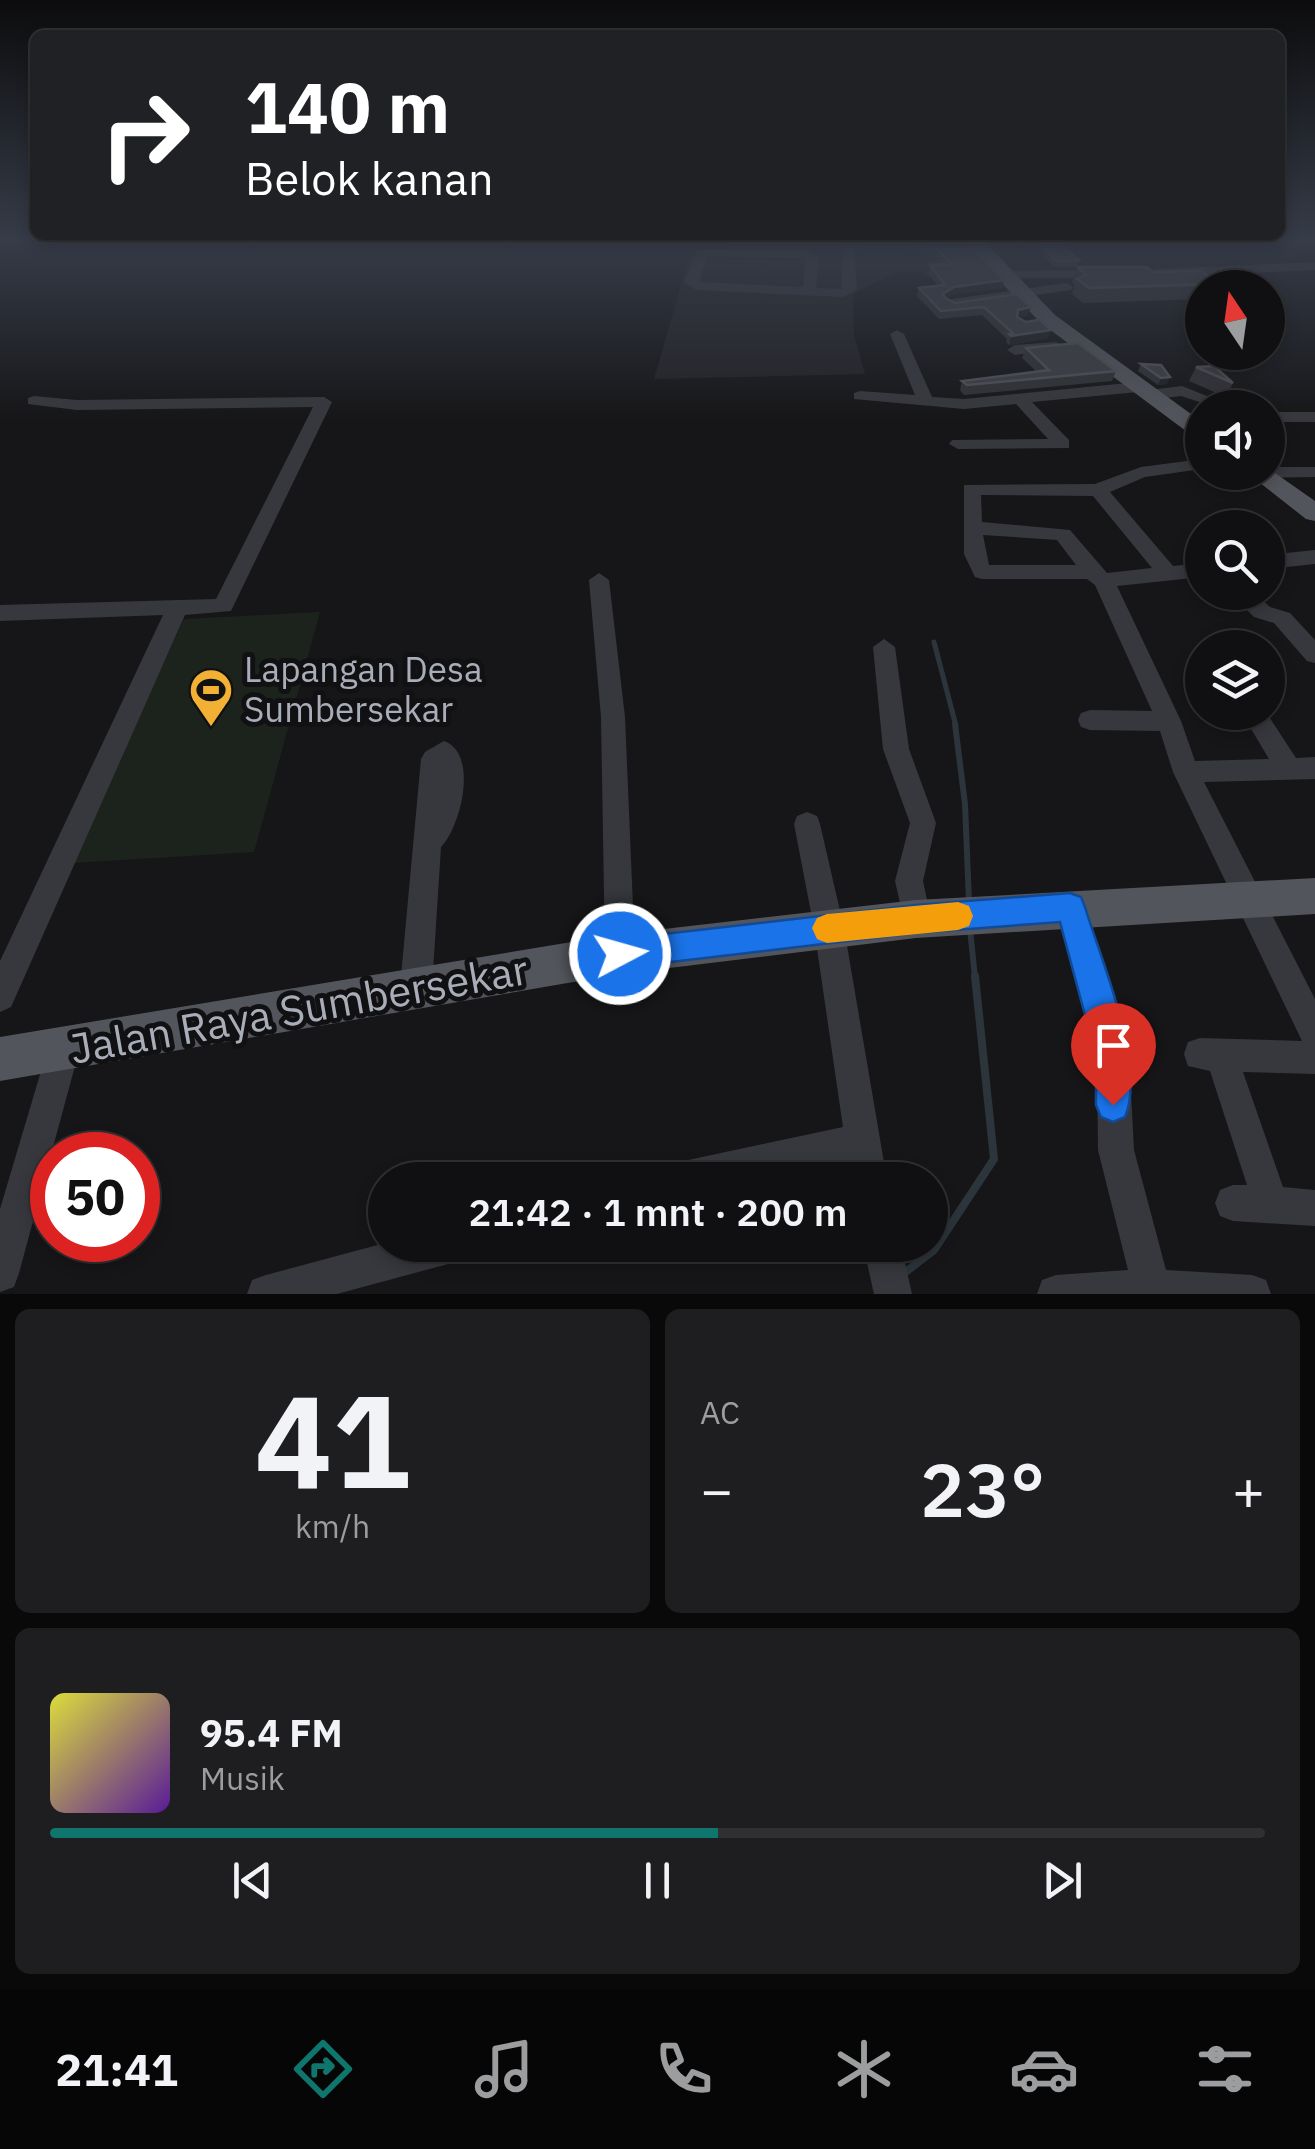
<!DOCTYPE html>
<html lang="id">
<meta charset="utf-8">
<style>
body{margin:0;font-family:"IBM Plex Sans",sans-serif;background:#1e1e20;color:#f1f3f6;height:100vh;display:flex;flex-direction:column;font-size:38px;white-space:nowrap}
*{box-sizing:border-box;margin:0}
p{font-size:32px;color:#9c9d9f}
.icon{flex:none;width:55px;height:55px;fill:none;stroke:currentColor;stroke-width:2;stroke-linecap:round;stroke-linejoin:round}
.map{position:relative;height:1294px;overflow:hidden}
.side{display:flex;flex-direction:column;gap:15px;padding:15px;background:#09090a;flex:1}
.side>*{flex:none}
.hud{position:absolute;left:30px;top:30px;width:1255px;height:210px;border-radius:15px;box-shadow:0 5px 15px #0003,0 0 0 2px #303032;background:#202124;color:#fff;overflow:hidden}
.needle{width:65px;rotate:347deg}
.fabs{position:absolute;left:1185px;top:270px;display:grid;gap:20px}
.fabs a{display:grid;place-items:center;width:100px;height:100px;border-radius:50%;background:#101012;box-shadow:0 5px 15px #0003,0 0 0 2px #303032;font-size:50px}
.speed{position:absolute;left:30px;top:1132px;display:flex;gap:20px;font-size:50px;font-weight:700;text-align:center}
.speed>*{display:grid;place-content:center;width:130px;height:130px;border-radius:50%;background:#101012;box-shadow:0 5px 15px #0003,0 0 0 2px #303032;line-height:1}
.speed .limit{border:15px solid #d22;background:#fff;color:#111}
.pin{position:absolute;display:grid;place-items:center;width:85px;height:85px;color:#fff;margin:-102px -42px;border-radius:50% 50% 50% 0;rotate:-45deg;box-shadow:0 0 10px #0007}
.pin .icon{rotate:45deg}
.me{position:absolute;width:110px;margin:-55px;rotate:84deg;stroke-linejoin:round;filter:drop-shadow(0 0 8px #0008)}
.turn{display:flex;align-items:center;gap:35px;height:210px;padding:0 50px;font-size:45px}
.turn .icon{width:130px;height:130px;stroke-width:2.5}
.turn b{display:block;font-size:70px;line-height:85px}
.big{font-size:75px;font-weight:600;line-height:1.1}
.side .card{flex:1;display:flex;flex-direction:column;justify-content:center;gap:15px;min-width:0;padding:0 35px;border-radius:15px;background:#1e1e20}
.side .dial{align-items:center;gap:0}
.dial b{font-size:130px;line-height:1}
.song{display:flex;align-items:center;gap:30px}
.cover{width:120px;height:120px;border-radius:15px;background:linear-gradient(135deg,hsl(60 70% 55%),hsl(270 70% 35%))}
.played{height:10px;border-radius:5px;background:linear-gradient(90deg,#0f766e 55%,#303032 55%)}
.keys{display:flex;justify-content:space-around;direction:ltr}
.heat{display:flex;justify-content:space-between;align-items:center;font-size:55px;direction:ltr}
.side .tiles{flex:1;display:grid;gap:15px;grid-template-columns:1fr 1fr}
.card:last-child{grid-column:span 2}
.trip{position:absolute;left:368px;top:1162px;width:580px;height:100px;border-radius:50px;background:#101012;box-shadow:0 5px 15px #0003,0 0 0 2px #303032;font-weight:600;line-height:100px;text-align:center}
.dock{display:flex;height:160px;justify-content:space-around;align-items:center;background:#060607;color:#9c9d9f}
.dock .icon{width:70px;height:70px}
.dock .selected{color:#0f766e}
.dock b{font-size:45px;color:#f1f3f6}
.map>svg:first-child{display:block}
</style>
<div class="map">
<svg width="1315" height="1294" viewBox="0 0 1315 1294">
<rect width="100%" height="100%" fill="#161618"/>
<polygon fill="#222225" points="729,239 971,239 975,274 926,278 921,271 895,273 853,294 854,335 865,374 654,379 690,254 729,251"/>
<polygon fill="#1c231d" points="320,612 254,852 71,863 184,619"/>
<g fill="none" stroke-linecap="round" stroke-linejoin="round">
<polyline stroke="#2c353c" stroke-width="5" points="934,642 956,726"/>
<g stroke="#2c353c" stroke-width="6">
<polyline points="955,724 965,804 969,903"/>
<polyline points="970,929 975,978"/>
</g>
<polyline stroke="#2c353c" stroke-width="8" points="903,1274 934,1250 994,1159 975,976"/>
<g fill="#37383d" fill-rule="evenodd">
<path d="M892,240L968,252L962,256L892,248L854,250L857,290L843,297L696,290L684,282L698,249L805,250L819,258L816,288L841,289L844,244ZM707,256L803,258L806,260L803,287L699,282Z"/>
<polygon points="1315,262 1315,270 1156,277 1149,273 1156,269"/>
<polygon points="1003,271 1104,270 1111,274 1104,278 998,278 996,275"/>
<polygon points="1066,283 1073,287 1071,290 952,307 945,303 952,299"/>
<polygon points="897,330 904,334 932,397 964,399 1138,382 1146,387 1138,392 1032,402 1069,440 1069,448 958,449 949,444 952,440 1048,439 1016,404 964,409 854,399 854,393 860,391 915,395 890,334"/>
<polygon points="1056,342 1063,346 1061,349 1015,355 1007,350 1015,345"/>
<polygon points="1182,386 1217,400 1209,405 1181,396 1149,400 1141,395 1149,390"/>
<polygon points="34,396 77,400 324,397 332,402 231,611 185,615 11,1007 0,1012 0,961 163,615 0,621 0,605 216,599 313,407 77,410 28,404 28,398"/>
<rect x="1268" y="412" width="47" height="10"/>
<polygon points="1182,413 1202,413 1202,423 1176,422 1174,418"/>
<path d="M1202,459V469L1145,477L1110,492L1173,566L1202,563V577L1117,586L1181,721L1195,761L1269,759L1241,712H1266L1296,758L1315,757V779L1204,782L1315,999V1074L1243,1072L1283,1187L1315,1190V1226L1233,1221L1220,1216L1215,1203L1220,1190L1233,1185H1247L1210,1071L1188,1066L1184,1054L1188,1042L1200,1038L1302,1041L1173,772L1160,731L1090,730L1081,727L1078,720L1081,713L1090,710L1152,711L1095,585L1087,579H982L975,577L964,554V485L1095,484L1141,467ZM981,495L1093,496L1152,568L1107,573L1070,530L982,522ZM983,535L1057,540L1076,565H989Z"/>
<polygon points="1268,467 1315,467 1315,477 1259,478 1250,473 1268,472"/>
<polygon points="1315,550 1315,564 1268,569 1268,555"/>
<polygon points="599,573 609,580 625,717 635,954 631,964 620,969 609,964 605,954 601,717 589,580"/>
<polygon points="1229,592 1253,592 1270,607 1290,613 1315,640 1315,663 1307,661 1274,623 1254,617"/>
<polygon points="884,639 895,647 909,749 936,823 923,881 931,919 926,929 916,933 906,929 895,881 910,823 883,749 873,647"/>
<path d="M444,741C479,753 461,827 441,847L432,987L427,998L416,1003L405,998L400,987L421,759L425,752Z"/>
<polygon points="807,812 817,816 820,824 844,928 887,1180 851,1180 848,1161 762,1180 661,1180 666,1167 679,1162 843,1127 814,928 794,824 797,816"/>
<polygon points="1070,893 1080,897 1085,907 1129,1056 1134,1150 1166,1270 1252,1275 1266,1280 1271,1294 1037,1294 1042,1280 1056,1275 1128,1270 1098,1150 1097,1056 1055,907 1060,897"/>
<polygon points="63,1035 75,1039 79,1051 19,1273 14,1287 0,1292 0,1209 47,1051 51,1039"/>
<polygon points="385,1243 467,1245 461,1258 448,1264 337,1294 247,1294 252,1280 266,1275"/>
<polygon points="863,1245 901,1245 912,1294 874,1294"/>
</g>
<g fill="#53555c" fill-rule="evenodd">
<polygon points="966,239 982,239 1055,315 1202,422 1202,439 1194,437 1041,323 974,255"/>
<polygon points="1268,468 1315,501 1315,521 1306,519 1246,472 1268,472"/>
<polygon points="1315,878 1315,914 916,938 620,974 0,1081 0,1037 620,934 916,900"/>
</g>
</g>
<g fill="#323236">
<polygon points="923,239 964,239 963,242"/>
<polygon points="1042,246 1079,260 1077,267 1054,267 1040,252"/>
<polygon points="935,247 1004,280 1002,288 951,295 946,299 955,303 1028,315 1018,318 1026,322 1044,319 1042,322 1048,338 1009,345 1006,342 1007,339 982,315 939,319 917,296 919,288 938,286 928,273 930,265 943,264 933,254"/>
<polygon points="1078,267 1153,272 1217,284 1215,288 1202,288 1202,299 1083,303 1072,294 1075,285 1072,282"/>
<polygon points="1026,348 1116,371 1112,381 964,395 960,390 962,381 1037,372 1022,358"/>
<polygon points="1141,364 1161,365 1167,384 1158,385 1138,371"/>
<polygon points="1196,367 1233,383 1226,397 1189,381"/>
</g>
<g fill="#212124">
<polygon points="1004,280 1002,288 951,295 941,302 943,294 954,287"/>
<polygon points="1031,307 1028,315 1015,318 1018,310"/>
<polygon points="1051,330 1048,338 1009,345 1011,336"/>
<polygon points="1170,377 1167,384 1158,385 1161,378"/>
</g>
<g fill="#3f3f44" stroke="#4f5156" stroke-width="2.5">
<polygon points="1061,245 1079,260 1056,261 1042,246"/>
<polygon points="935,247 974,250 1004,280 954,287 943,294 945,298 955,303 1017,294 1031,307 1018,310 1017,317 1026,322 1044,319 1041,321 1051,330 1011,336 1009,334 1013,333 984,307 941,311 919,288 945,285 930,265 951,264"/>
<polygon points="1078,267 1147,267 1153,272 1202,271 1217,284 1089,288 1077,279 1086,275"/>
<polygon points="1078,343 1116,371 967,385 962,381 1049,370 1026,348"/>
<polygon points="1141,364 1161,365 1170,377 1161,378"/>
<polygon points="1214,366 1233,383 1196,367"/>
</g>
<linearGradient id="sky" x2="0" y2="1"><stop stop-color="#0c0c0d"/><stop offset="0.57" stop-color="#363c48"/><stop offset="1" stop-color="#363c48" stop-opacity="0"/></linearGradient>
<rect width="1315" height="421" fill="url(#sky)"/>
<path fill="#1a73e8" stroke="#114b97" stroke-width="2.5" d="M1070,893L1081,897L1085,907C1101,961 1147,1065 1125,1117L1113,1122L1101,1117L1096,1105V1056L1060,922L916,933L620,968L609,964L604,954L609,943L620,939L916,905Z"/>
<polygon fill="#f59e0b" points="958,902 969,906 973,916 969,926 958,930 827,943 817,939 812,928 817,918 827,914"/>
<defs>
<g id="stadium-pin" transform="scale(2.25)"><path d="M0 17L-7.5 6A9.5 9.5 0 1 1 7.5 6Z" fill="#f2b134" stroke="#111113"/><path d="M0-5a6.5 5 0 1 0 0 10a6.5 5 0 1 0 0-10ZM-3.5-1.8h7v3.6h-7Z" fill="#111"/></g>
</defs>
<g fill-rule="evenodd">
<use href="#stadium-pin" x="211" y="690"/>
</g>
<g text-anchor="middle" stroke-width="10" stroke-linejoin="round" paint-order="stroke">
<g font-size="35" fill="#a8adb8" stroke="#111113" text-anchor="start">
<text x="244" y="682">Lapangan Desa<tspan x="244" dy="40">Sumbersekar</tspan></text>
</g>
<g font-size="42" fill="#a8adb8" stroke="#111113">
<text transform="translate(299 1009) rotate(-10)" y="15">Jalan Raya Sumbersekar</text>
</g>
</g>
</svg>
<div class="fabs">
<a><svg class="needle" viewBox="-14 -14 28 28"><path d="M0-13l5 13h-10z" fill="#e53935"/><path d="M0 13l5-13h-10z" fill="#9c9d9f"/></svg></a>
<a><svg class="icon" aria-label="sound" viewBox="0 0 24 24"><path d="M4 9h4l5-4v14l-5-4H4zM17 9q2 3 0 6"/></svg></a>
<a><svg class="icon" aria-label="search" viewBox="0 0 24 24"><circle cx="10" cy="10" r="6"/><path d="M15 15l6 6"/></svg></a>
<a><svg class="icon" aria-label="layers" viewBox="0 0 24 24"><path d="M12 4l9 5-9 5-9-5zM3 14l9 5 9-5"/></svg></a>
</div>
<div class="speed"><div class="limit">50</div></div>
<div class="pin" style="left:1113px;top:1105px;background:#d93025"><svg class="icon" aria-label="arrive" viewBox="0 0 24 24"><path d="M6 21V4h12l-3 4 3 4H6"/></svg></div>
<svg class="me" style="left:620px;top:954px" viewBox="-20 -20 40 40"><circle r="17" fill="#1a73e8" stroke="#fff" stroke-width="3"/><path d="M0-11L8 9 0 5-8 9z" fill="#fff"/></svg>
<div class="trip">21:42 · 1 mnt · 200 m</div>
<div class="hud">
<div class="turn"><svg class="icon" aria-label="right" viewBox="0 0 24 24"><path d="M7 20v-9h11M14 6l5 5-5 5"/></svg><div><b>140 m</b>Belok kanan</div></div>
</div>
</div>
<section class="side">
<div class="tiles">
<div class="card dial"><b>41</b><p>km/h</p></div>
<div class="card"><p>AC</p>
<div class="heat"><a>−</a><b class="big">23°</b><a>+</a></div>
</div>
<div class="card">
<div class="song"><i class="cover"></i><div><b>95.4 FM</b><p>Musik</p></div></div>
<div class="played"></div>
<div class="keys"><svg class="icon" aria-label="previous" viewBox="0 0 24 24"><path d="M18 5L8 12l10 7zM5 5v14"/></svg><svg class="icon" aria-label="pause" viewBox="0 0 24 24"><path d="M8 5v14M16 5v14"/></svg><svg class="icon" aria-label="next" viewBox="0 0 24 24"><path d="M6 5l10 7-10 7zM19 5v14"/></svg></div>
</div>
</div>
</section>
<nav class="dock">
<b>21:41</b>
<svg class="icon selected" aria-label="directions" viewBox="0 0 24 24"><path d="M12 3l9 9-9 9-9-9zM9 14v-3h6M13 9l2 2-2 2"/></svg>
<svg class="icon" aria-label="music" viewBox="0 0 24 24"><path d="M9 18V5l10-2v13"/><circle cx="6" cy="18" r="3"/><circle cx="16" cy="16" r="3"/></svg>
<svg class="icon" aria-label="phone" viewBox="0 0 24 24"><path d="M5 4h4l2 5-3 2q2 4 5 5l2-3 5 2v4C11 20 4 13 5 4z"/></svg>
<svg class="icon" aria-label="climate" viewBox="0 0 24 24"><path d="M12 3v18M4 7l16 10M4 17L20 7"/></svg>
<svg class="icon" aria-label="car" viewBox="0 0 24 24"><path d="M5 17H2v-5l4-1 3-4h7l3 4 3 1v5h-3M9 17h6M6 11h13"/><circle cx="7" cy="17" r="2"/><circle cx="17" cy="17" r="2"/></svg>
<svg class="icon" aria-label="filters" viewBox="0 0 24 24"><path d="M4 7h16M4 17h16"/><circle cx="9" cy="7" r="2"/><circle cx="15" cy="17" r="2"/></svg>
</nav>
